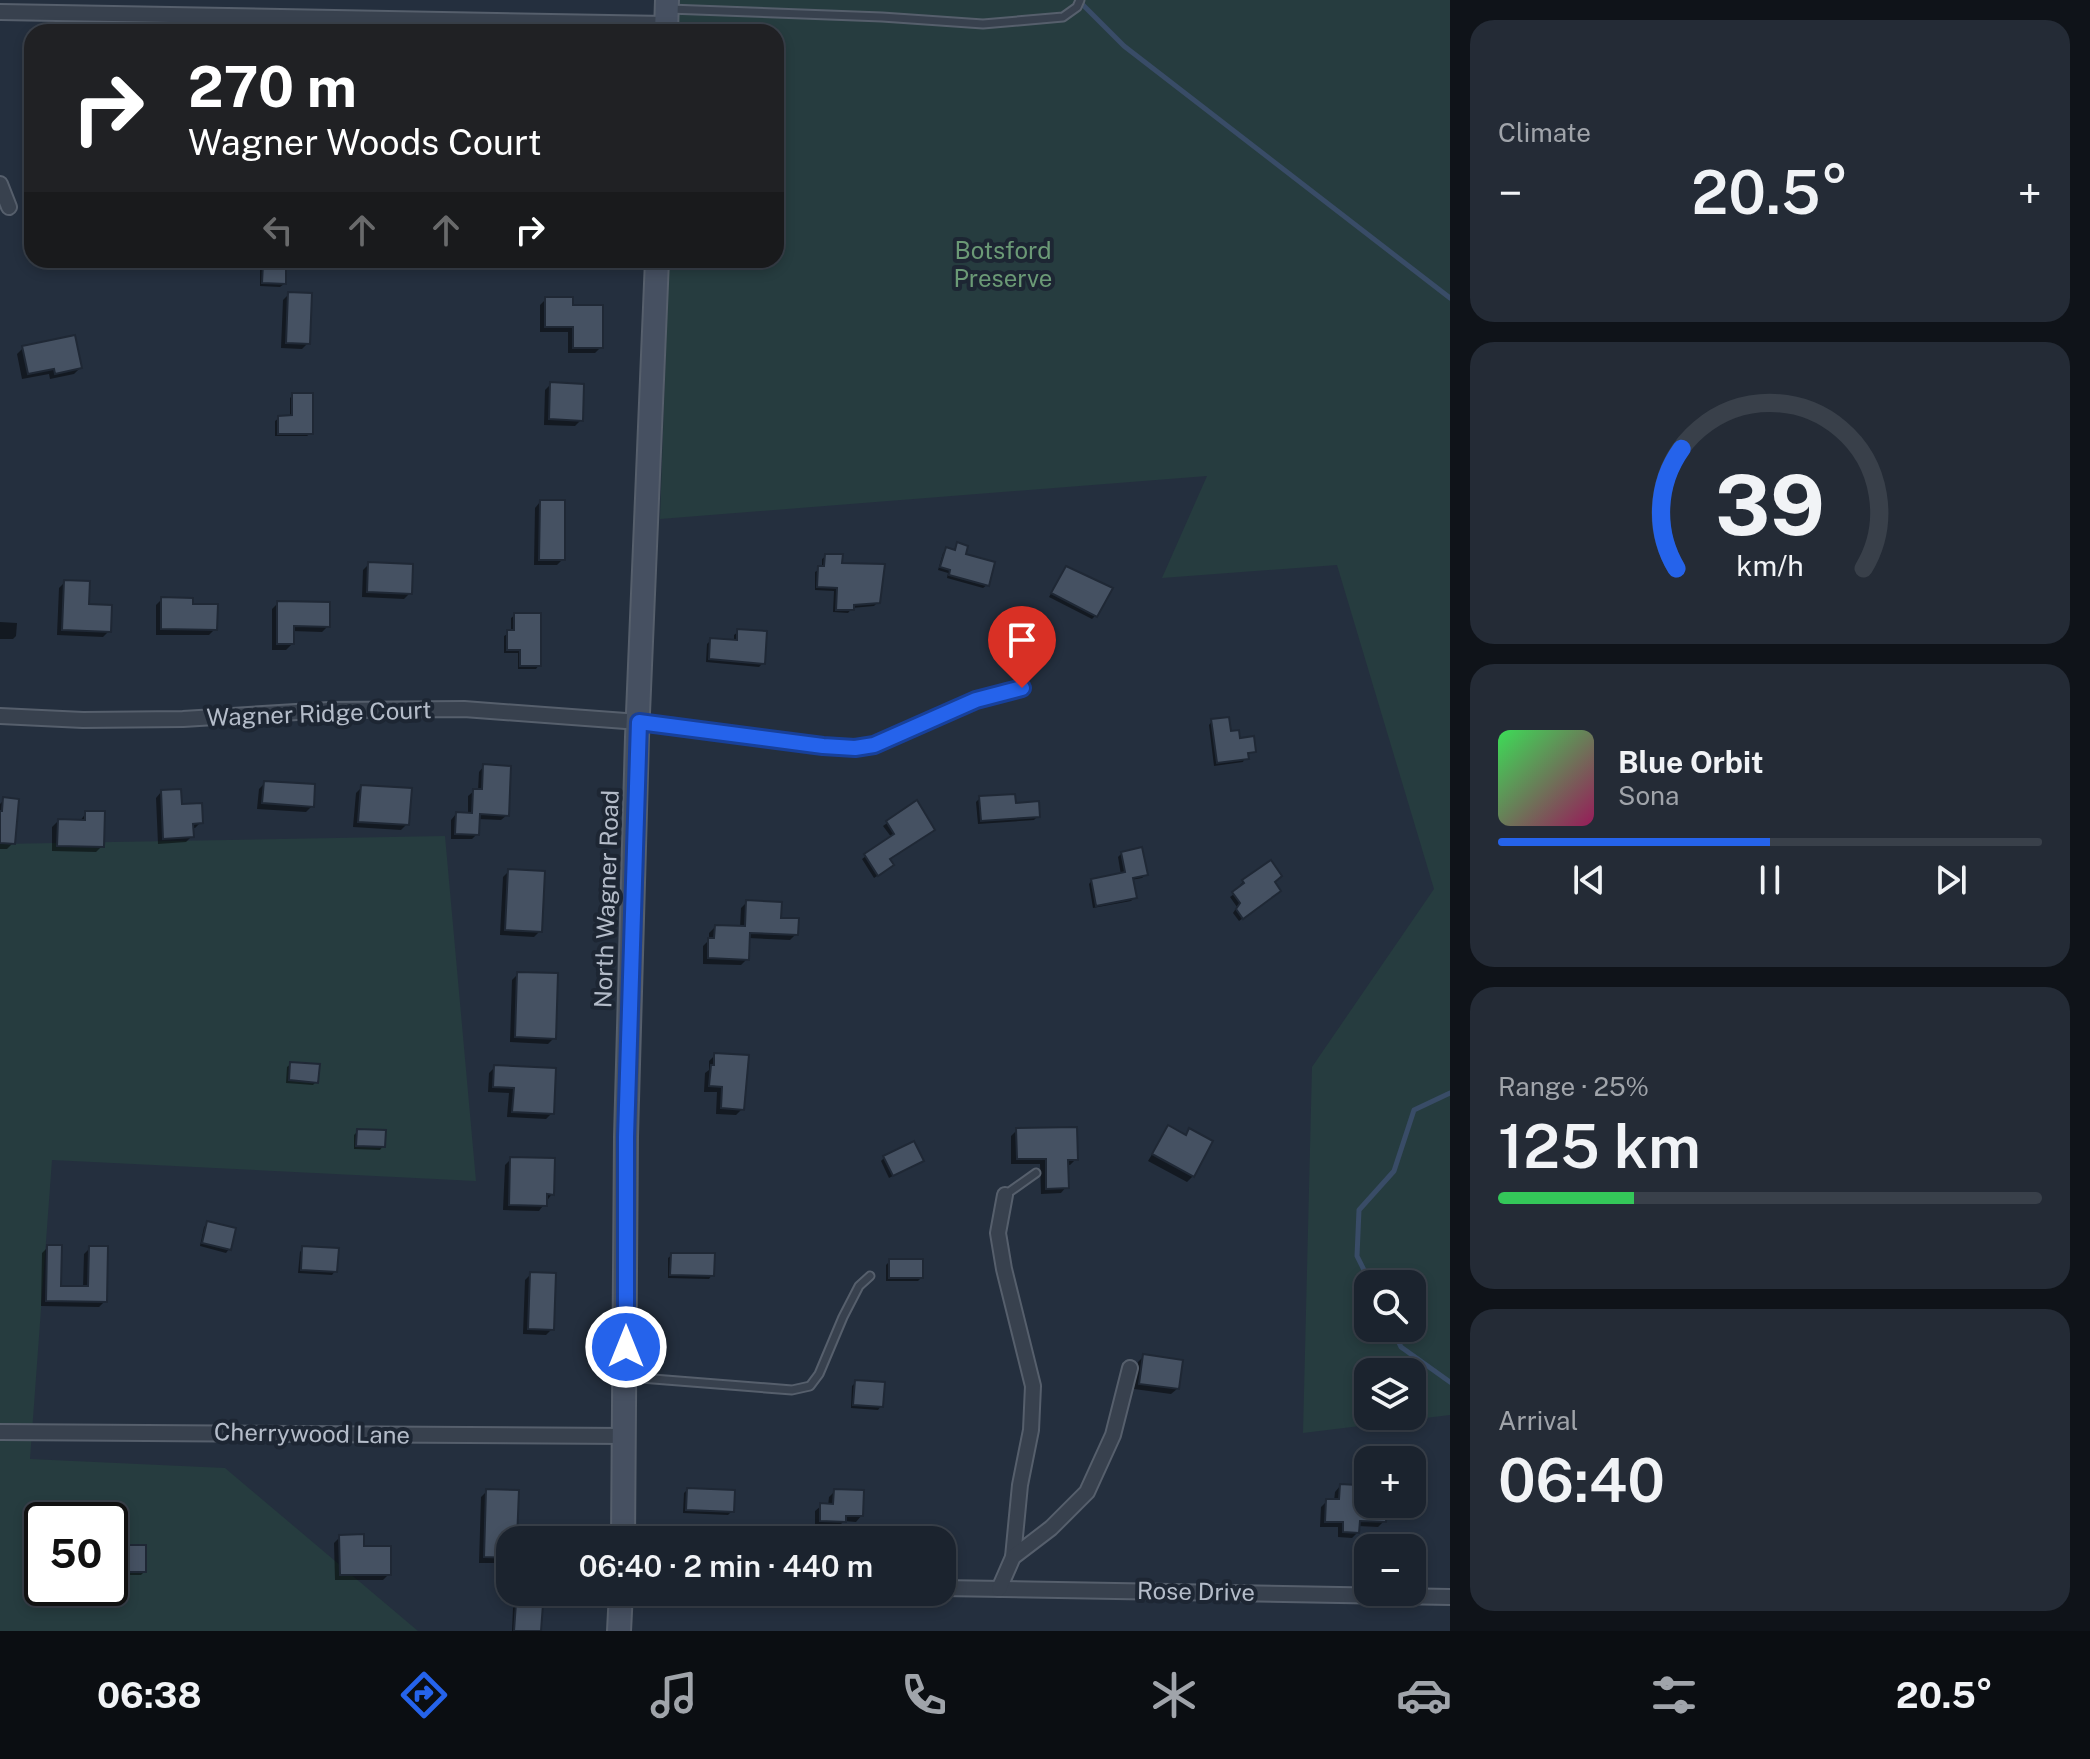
<!DOCTYPE html>
<meta charset="utf-8">
<style>
body{margin:0;font-family:"Public Sans",sans-serif;background:#242b36;color:#f1f3f6;height:100vh;display:flex;flex-direction:column;font-size:30px;white-space:nowrap}
*{box-sizing:border-box;margin:0}
p{font-size:26px;color:#a0a4aa}
.icon{flex:none;width:44px;height:44px;fill:none;stroke:currentColor;stroke-width:2;stroke-linecap:round;stroke-linejoin:round}
.map{position:relative;flex:1;overflow:hidden}
.details{display:flex;flex-direction:column;gap:20px;padding:20px;background:#0f1319;width:640px}
.details>*{flex:none}
.top-card{position:absolute;left:24px;top:24px;width:760px;height:244px;border-radius:24px;box-shadow:0 4px 12px #0003,0 0 0 2px #39404a;background:#202124;color:#fff;overflow:hidden}
.tools{position:absolute;left:1354px;top:1270px;display:grid;gap:16px}
.tools a{display:grid;place-items:center;width:72px;height:72px;border-radius:16px;background:#1b232e;box-shadow:0 4px 12px #0003,0 0 0 2px #39404a;font-size:40px}
.speed{position:absolute;left:24px;top:1502px;display:flex;gap:16px;font-size:40px;font-weight:700;text-align:center}
.speed>*{display:grid;place-content:center;width:104px;height:104px;border-radius:50%;background:#1b232e;box-shadow:0 4px 12px #0003,0 0 0 2px #39404a;line-height:1}
.speed .limit{border:4px solid #111;border-radius:12px;background:#fff;color:#111}
.pin{position:absolute;display:grid;place-items:center;width:68px;height:68px;color:#fff;margin:-82px -34px;border-radius:50% 50% 50% 0;rotate:-45deg;box-shadow:0 0 8px #0007}
.pin .icon{rotate:45deg}
.me{position:absolute;width:88px;margin:-44px;rotate:0deg;stroke-linejoin:round;filter:drop-shadow(0 0 6px #0008)}
.turn{display:flex;align-items:center;gap:28px;height:168px;padding:0 32px;font-size:36px}
.turn .icon{width:104px;height:104px;stroke-width:2.5}
.turn b{display:block;font-size:56px;line-height:68px}
.lanes{display:flex;align-items:center;height:76px;padding:0 32px;background:#0003;justify-content:center;gap:40px;direction:ltr}
.lanes .off{opacity:.35}
.big{font-size:60px;font-weight:600;line-height:1.1}
.details .widget{flex:1;display:flex;flex-direction:column;justify-content:center;gap:12px;min-width:0;padding:0 28px;border-radius:24px;background:#242b36}
.details .dial{align-items:center;gap:0}
.dial svg{height:208px;overflow:visible;fill:none;stroke:#39404a;stroke-width:7;stroke-linecap:round;text-anchor:middle}
.dial text{fill:#f1f3f6;stroke:none}
.song{display:flex;align-items:center;gap:24px}
.cover{width:96px;height:96px;border-radius:12px;background:linear-gradient(135deg,hsl(130 70% 55%),hsl(330 70% 35%))}
.played{height:8px;border-radius:4px;background:linear-gradient(90deg,#2563eb 50%,#39404a 50%)}
.keys{display:flex;justify-content:space-around;direction:ltr}
.heat{display:flex;justify-content:space-between;align-items:center;font-size:44px;direction:ltr}
.charge{height:12px;border-radius:6px;background:linear-gradient(90deg,#34c759 25%,#39404a 0)}
.trip{position:absolute;left:496px;top:1526px;width:460px;height:80px;border-radius:24px;background:#1b232e;box-shadow:0 4px 12px #0003,0 0 0 2px #39404a;font-weight:600;line-height:80px;text-align:center}
.menu{display:flex;height:128px;justify-content:space-around;align-items:center;background:#0b0e12;color:#a0a4aa}
.menu .icon{width:56px;height:56px}
.menu .active{color:#2563eb}
.menu b{font-size:36px;color:#f1f3f6}
main{display:flex;flex:1;min-height:0}
.map>svg:first-child{display:block}
</style>
<main>
<div class="map">
<svg width="1450" height="1631" viewBox="0 0 1450 1631">
<rect width="100%" height="100%" fill="#242f3e"/>
<g fill="#263c3f" fill-rule="evenodd">
<path d="M679,0H1450V1415L1303,1433L1312,1067L1434,889L1337,565L1162,578L1207,476L660,519L669,260H776V32H677ZM1368,1284H1412V1328H1368ZM1368,1372H1412V1416H1368Z"/>
<path d="M445,836L476,1181L52,1160L30,1459L225,1468L418,1631H0V844ZM42,1520H110V1588H42Z"/>
</g>
<g fill="#0007">
<polygon points="264,266 284,284 280,287 260,286 260,270"/>
<polygon points="289,294 308,343 302,349 281,348 283,300"/>
<polygon points="546,299 571,308 601,347 595,353 568,353 568,332 540,332 540,305"/>
<polygon points="23,348 80,368 74,374 50,379 49,374 22,379 17,354"/>
<polygon points="551,384 581,420 575,426 544,425 545,390"/>
<polygon points="293,395 311,433 307,436 275,436 275,421 279,418 290,417 290,398"/>
<polygon points="540,502 563,559 557,565 534,565 535,508"/>
<polygon points="957,545 987,585 983,588 947,578 948,573 938,570 943,553 946,550 953,551"/>
<polygon points="826,556 840,565 878,602 874,606 852,608 848,613 833,612 834,591 815,590 815,572 822,568 822,559"/>
<polygon points="369,564 410,593 404,599 362,597 363,570"/>
<polygon points="1066,568 1095,616 1092,619 1049,597"/>
<polygon points="65,582 109,631 103,637 57,635 59,588"/>
<polygon points="162,599 191,606 215,629 209,635 156,635 156,605"/>
<polygon points="278,603 328,626 322,632 292,631 292,644 286,650 272,650 272,609"/>
<polygon points="515,615 539,665 536,669 518,669 518,653 504,653 504,636 511,632 511,618"/>
<polygon points="0,622 17,623 16,636 13,639 0,639"/>
<polygon points="738,632 763,663 759,667 706,662 707,644 711,640 734,642 734,635"/>
<polygon points="1212,721 1254,751 1246,755 1243,762 1214,766 1209,725"/>
<polygon points="484,766 507,815 501,820 478,819 477,834 472,839 451,839 451,820 456,814 468,815 468,796 474,791 478,791 479,772"/>
<polygon points="265,783 312,806 306,812 257,809 259,789"/>
<polygon points="362,787 407,824 401,830 353,827 356,793"/>
<polygon points="161,792 201,822 195,828 191,828 192,836 186,842 158,844 156,798"/>
<polygon points="980,798 1014,805 1038,816 1034,820 978,824 976,802"/>
<polygon points="4,800 13,843 7,849 0,849 0,804"/>
<polygon points="916,803 888,859 888,869 874,878 862,859 892,838 883,826"/>
<polygon points="86,813 102,846 96,852 52,851 52,827 58,821 80,821"/>
<polygon points="1122,853 1145,875 1142,878 1131,880 1135,897 1131,901 1093,908 1089,884 1092,880 1121,875 1118,857"/>
<polygon points="1270,863 1275,895 1239,921 1233,913 1237,907 1230,897 1242,888 1240,885 1243,882"/>
<polygon points="509,871 540,931 534,937 500,935 503,877"/>
<polygon points="747,902 779,920 796,934 790,940 748,938 747,959 741,965 703,964 703,946 709,940 709,933 715,927 740,928 741,908"/>
<polygon points="518,974 554,1038 548,1044 510,1042 512,980"/>
<polygon points="715,1055 742,1109 736,1115 716,1114 717,1092 704,1092 705,1073 709,1070 709,1061"/>
<polygon points="291,1064 316,1082 313,1085 286,1083 287,1067"/>
<polygon points="495,1067 552,1113 546,1119 507,1117 509,1093 488,1092 489,1073"/>
<polygon points="1168,1128 1184,1136 1190,1131 1193,1176 1187,1182 1148,1161"/>
<polygon points="1017,1130 1076,1159 1070,1165 1066,1165 1066,1187 1061,1193 1041,1194 1040,1164 1011,1164 1011,1136"/>
<polygon points="358,1131 383,1146 380,1150 354,1149 354,1135"/>
<polygon points="884,1158 921,1161 889,1178 881,1161"/>
<polygon points="511,1159 552,1194 539,1211 503,1210 505,1165"/>
<polygon points="208,1223 229,1249 226,1253 200,1246 204,1227"/>
<polygon points="48,1247 59,1288 83,1288 84,1254 90,1248 105,1301 99,1307 41,1306 42,1253"/>
<polygon points="303,1248 335,1271 332,1275 298,1273 300,1252"/>
<polygon points="672,1255 712,1275 709,1279 668,1278 668,1258"/>
<polygon points="890,1261 921,1278 918,1281 886,1281 886,1265"/>
<polygon points="531,1274 552,1329 546,1335 523,1334 525,1280"/>
<polygon points="1144,1356 1177,1389 1171,1394 1134,1389 1138,1362"/>
<polygon points="856,1382 881,1406 878,1410 851,1408 852,1386"/>
<polygon points="1340,1486 1356,1502 1385,1504 1384,1521 1378,1527 1358,1526 1358,1532 1352,1538 1338,1537 1338,1527 1320,1527 1321,1507 1327,1501 1334,1501 1335,1492"/>
<polygon points="687,1490 732,1511 728,1515 683,1513 684,1493"/>
<polygon points="487,1491 515,1540 510,1540 509,1563 479,1563 481,1497"/>
<polygon points="835,1491 861,1516 856,1522 844,1521 838,1527 815,1526 815,1511 821,1506 828,1506 829,1497"/>
<polygon points="340,1537 362,1548 389,1574 383,1580 335,1580 334,1543"/>
<polygon points="110,1547 144,1572 141,1575 110,1575"/>
<polygon points="517,1605 539,1631 512,1631 513,1608"/>
</g>
<g fill="none" stroke-linecap="round" stroke-linejoin="round">
<g stroke="#394c67" stroke-width="5">
<polyline points="1079,1 1124,46 1450,298"/>
<polyline points="1371,1284 1357,1256 1359,1210 1394,1171 1414,1110 1450,1093"/>
<polyline points="1392,1328 1401,1347 1450,1382"/>
</g>
</g>
<g fill="#455162" stroke="#1f2835" stroke-width="2">
<polygon points="263,264 286,265 286,284 262,283"/>
<polygon points="288,292 312,293 310,344 286,343"/>
<polygon points="545,297 573,297 573,305 603,305 603,348 573,348 573,327 545,327"/>
<polygon points="75,335 82,368 55,374 54,369 28,374 22,346"/>
<polygon points="550,382 584,384 583,421 549,419"/>
<polygon points="292,393 313,393 313,434 278,434 278,416 292,415"/>
<polygon points="540,500 565,500 565,560 539,560"/>
<polygon points="957,542 968,546 966,554 995,562 989,586 949,575 950,570 940,567 946,547 955,550"/>
<polygon points="825,554 843,554 842,563 885,564 880,603 854,605 854,610 836,610 837,588 817,587 818,566 824,566"/>
<polygon points="368,562 413,564 412,594 367,592"/>
<polygon points="1066,566 1113,588 1097,617 1051,593"/>
<polygon points="64,580 90,581 89,604 112,605 111,632 62,630"/>
<polygon points="161,597 193,598 193,604 218,604 217,630 161,629"/>
<polygon points="277,601 330,602 330,627 294,626 294,644 277,644"/>
<polygon points="514,613 541,613 541,666 520,666 520,650 507,650 507,630 514,630"/>
<polygon points="737,629 767,631 765,664 709,659 710,638 737,640"/>
<polygon points="1229,717 1231,731 1239,730 1240,738 1254,736 1256,752 1248,753 1249,759 1217,763 1211,719"/>
<polygon points="483,764 511,766 509,816 480,814 479,835 455,834 456,812 472,813 473,789 482,789"/>
<polygon points="264,781 315,784 314,807 262,803"/>
<polygon points="361,785 412,788 409,825 358,822"/>
<polygon points="181,789 182,804 202,803 203,823 193,824 194,837 163,839 161,790"/>
<polygon points="1015,794 1016,803 1039,801 1040,817 981,821 979,796"/>
<polygon points="3,797 19,799 15,844 0,843 0,811 2,811"/>
<polygon points="917,800 935,830 890,859 894,865 878,876 864,854 894,834 886,821"/>
<polygon points="85,811 105,811 104,847 57,846 58,819 85,820"/>
<polygon points="1142,847 1148,875 1133,878 1137,898 1096,906 1091,879 1125,872 1121,852"/>
<polygon points="1271,860 1282,876 1275,882 1281,891 1243,919 1236,909 1240,903 1232,892 1244,883 1242,880"/>
<polygon points="508,869 545,871 542,932 505,930"/>
<polygon points="746,900 782,902 781,918 799,918 798,935 750,933 749,960 708,958 708,938 714,938 715,925 745,926"/>
<polygon points="517,972 558,973 556,1039 515,1037"/>
<polygon points="714,1053 749,1055 744,1110 721,1108 722,1087 709,1086 711,1065 714,1065"/>
<polygon points="290,1062 320,1064 318,1083 289,1080"/>
<polygon points="494,1065 556,1068 554,1114 512,1112 514,1088 493,1087"/>
<polygon points="1168,1125 1186,1135 1189,1128 1213,1141 1194,1177 1152,1154"/>
<polygon points="1077,1127 1078,1160 1068,1160 1069,1188 1046,1189 1046,1159 1017,1159 1016,1128"/>
<polygon points="357,1129 386,1130 385,1147 356,1146"/>
<polygon points="914,1141 924,1161 893,1176 883,1156"/>
<polygon points="510,1157 555,1158 554,1195 547,1194 547,1206 509,1205"/>
<polygon points="207,1221 236,1228 231,1250 202,1243"/>
<polygon points="47,1245 62,1245 61,1286 88,1286 89,1246 108,1246 107,1302 46,1301"/>
<polygon points="302,1246 339,1248 337,1272 301,1270"/>
<polygon points="671,1253 715,1253 714,1276 670,1275"/>
<rect x="889" y="1259" width="34" height="19"/>
<polygon points="530,1272 556,1273 554,1330 528,1329"/>
<polygon points="1143,1354 1183,1360 1179,1389 1139,1384"/>
<polygon points="855,1380 885,1382 883,1407 853,1405"/>
<polygon points="1340,1484 1358,1485 1358,1500 1368,1500 1368,1504 1387,1504 1386,1522 1360,1521 1359,1533 1343,1532 1343,1522 1325,1522 1326,1499 1339,1499"/>
<polygon points="687,1488 735,1490 734,1512 686,1510"/>
<polygon points="486,1489 519,1490 517,1540 510,1540 510,1558 484,1557"/>
<polygon points="834,1489 864,1490 863,1516 846,1516 846,1522 820,1521 820,1503 833,1504"/>
<polygon points="364,1534 364,1546 391,1546 391,1575 340,1575 339,1535"/>
<rect x="110" y="1545" width="36" height="27"/>
<polygon points="516,1603 543,1604 541,1631 514,1631"/>
</g>
<g fill="none" stroke-linecap="round" stroke-linejoin="round">
<g stroke="#565f6c" stroke-width="11">
<g id="service">
<polyline points="669,9 882,17 983,24 1063,17 1077,7 1080,0"/>
<polyline points="1005,1195 1036,1173"/>
<polyline points="628,1377 792,1390 810,1386 819,1374 843,1317 859,1286 870,1276"/>
</g>
</g>
<g stroke="#565f6c" stroke-width="18">
<g id="minor">
<polyline points="0,12 667,24"/>
<polyline points="0,184 9,207"/>
<polyline points="0,716 83,720 183,719 329,710 464,709 639,722 823,746 855,748 874,745 976,700 1022,688"/>
<polyline points="1005,1195 998,1233 1004,1269 1033,1386 1031,1430 1020,1485 1013,1557"/>
<polyline points="0,1432 625,1436"/>
<polyline points="942,1588 1450,1597"/>
<polyline points="999,1589 1013,1557 1051,1528 1087,1492 1113,1435 1130,1368"/>
</g>
</g>
<g stroke="#565f6c" stroke-width="26">
<g id="secondary">
<polyline points="666,32 667,0"/>
<polyline points="623,1540 626,1137 637,737 657,260"/>
<polyline points="619,1631 621,1592"/>
</g>
</g>
<use href="#service" stroke="#38414e" stroke-width="7"/>
<use href="#minor" stroke="#38414e" stroke-width="14"/>
<use href="#secondary" stroke="#465061" stroke-width="22"/>
</g>
<g fill="none" stroke-linecap="round" stroke-linejoin="round">
<g stroke="#184099" stroke-width="20">
<polyline id="route" points="626,1347 626,1137 639,722 823,746 855,748 874,745 976,700 1022,688"/>
</g>
<use href="#route" stroke="#2563eb" stroke-width="14"/>
</g>
<g text-anchor="middle" stroke-width="8" stroke-linejoin="round" paint-order="stroke">
<g font-size="24" fill="#6b9a76" stroke="#1d2633">
<text x="1003" y="259">Botsford<tspan x="1003" dy="28">Preserve</tspan></text>
</g>
<g font-size="24" fill="#b4bcc9" stroke="#1d2633">
<text transform="translate(319 714) rotate(-2)" y="8">Wagner Ridge Court</text>
<text transform="translate(607 899) rotate(-88)" y="8">North Wagner Road</text>
<text transform="translate(312 1434) rotate(1)" y="8">Cherrywood Lane</text>
<text transform="translate(1196 1592) rotate(1)" y="8">Rose Drive</text>
</g>
</g>
</svg>
<div class="tools">
<a><svg class="icon" aria-label="search" viewBox="0 0 24 24"><circle cx="10" cy="10" r="6"/><path d="M15 15l6 6"/></svg></a>
<a><svg class="icon" aria-label="layers" viewBox="0 0 24 24"><path d="M12 4l9 5-9 5-9-5zM3 14l9 5 9-5"/></svg></a>
<a>+</a>
<a>−</a>
</div>
<div class="speed"><div class="limit">50</div></div>
<div class="pin" style="left:1022px;top:688px;background:#d93025"><svg class="icon" aria-label="arrive" viewBox="0 0 24 24"><path d="M6 21V4h12l-3 4 3 4H6"/></svg></div>
<svg class="me" style="left:626px;top:1347px" viewBox="-20 -20 40 40"><circle r="17" fill="#2563eb" stroke="#fff" stroke-width="3"/><path d="M0-11L8 9 0 5-8 9z" fill="#fff"/></svg>
<div class="trip">06:40 · 2 min · 440 m</div>
<div class="top-card">
<div class="turn"><svg class="icon" aria-label="right" viewBox="0 0 24 24"><path d="M7 20v-9h11M14 6l5 5-5 5"/></svg><div><b>270 m</b>Wagner Woods Court</div></div>
<div class="lanes"><svg class="icon off" aria-label="left" viewBox="0 0 24 24"><path d="M17 20v-9H6M10 6l-5 5 5 5"/></svg><svg class="icon off" aria-label="ahead" viewBox="0 0 24 24"><path d="M12 20V5M6 11l6-6 6 6"/></svg><svg class="icon off" aria-label="ahead" viewBox="0 0 24 24"><path d="M12 20V5M6 11l6-6 6 6"/></svg><svg class="icon" aria-label="right" viewBox="0 0 24 24"><path d="M7 20v-9h11M14 6l5 5-5 5"/></svg></div>
</div>
</div>
<section class="details">
<div class="widget"><p>Climate</p>
<div class="heat"><a>−</a><b class="big">20.5°</b><a>+</a></div>
</div>
<div class="widget dial"><svg viewBox="0 0 100 80">
<path d="M14 69A42 42 0 1 1 86 69"/>
<path d="M14 69A42 42 0 0 1 16 23" stroke="#2563eb"/>
<text x="50" y="56" font-size="32" font-weight="700">39</text>
<text x="50" y="72" font-size="11">km/h</text>
</svg></div>
<div class="widget">
<div class="song"><i class="cover"></i><div><b>Blue Orbit</b><p>Sona</p></div></div>
<div class="played"></div>
<div class="keys"><svg class="icon" aria-label="previous" viewBox="0 0 24 24"><path d="M18 5L8 12l10 7zM5 5v14"/></svg><svg class="icon" aria-label="pause" viewBox="0 0 24 24"><path d="M8 5v14M16 5v14"/></svg><svg class="icon" aria-label="next" viewBox="0 0 24 24"><path d="M6 5l10 7-10 7zM19 5v14"/></svg></div>
</div>
<div class="widget"><p>Range · 25%</p><b class="big">125 km</b><div class="charge"></div></div>
<div class="widget"><p>Arrival</p><b class="big">06:40</b></div>
</section>
</main>
<nav class="menu">
<b>06:38</b>
<svg class="icon active" aria-label="directions" viewBox="0 0 24 24"><path d="M12 3l9 9-9 9-9-9zM9 14v-3h6M13 9l2 2-2 2"/></svg>
<svg class="icon" aria-label="music" viewBox="0 0 24 24"><path d="M9 18V5l10-2v13"/><circle cx="6" cy="18" r="3"/><circle cx="16" cy="16" r="3"/></svg>
<svg class="icon" aria-label="phone" viewBox="0 0 24 24"><path d="M5 4h4l2 5-3 2q2 4 5 5l2-3 5 2v4C11 20 4 13 5 4z"/></svg>
<svg class="icon" aria-label="climate" viewBox="0 0 24 24"><path d="M12 3v18M4 7l16 10M4 17L20 7"/></svg>
<svg class="icon" aria-label="car" viewBox="0 0 24 24"><path d="M5 17H2v-5l4-1 3-4h7l3 4 3 1v5h-3M9 17h6M6 11h13"/><circle cx="7" cy="17" r="2"/><circle cx="17" cy="17" r="2"/></svg>
<svg class="icon" aria-label="filters" viewBox="0 0 24 24"><path d="M4 7h16M4 17h16"/><circle cx="9" cy="7" r="2"/><circle cx="15" cy="17" r="2"/></svg>
<b>20.5°</b>
</nav>
